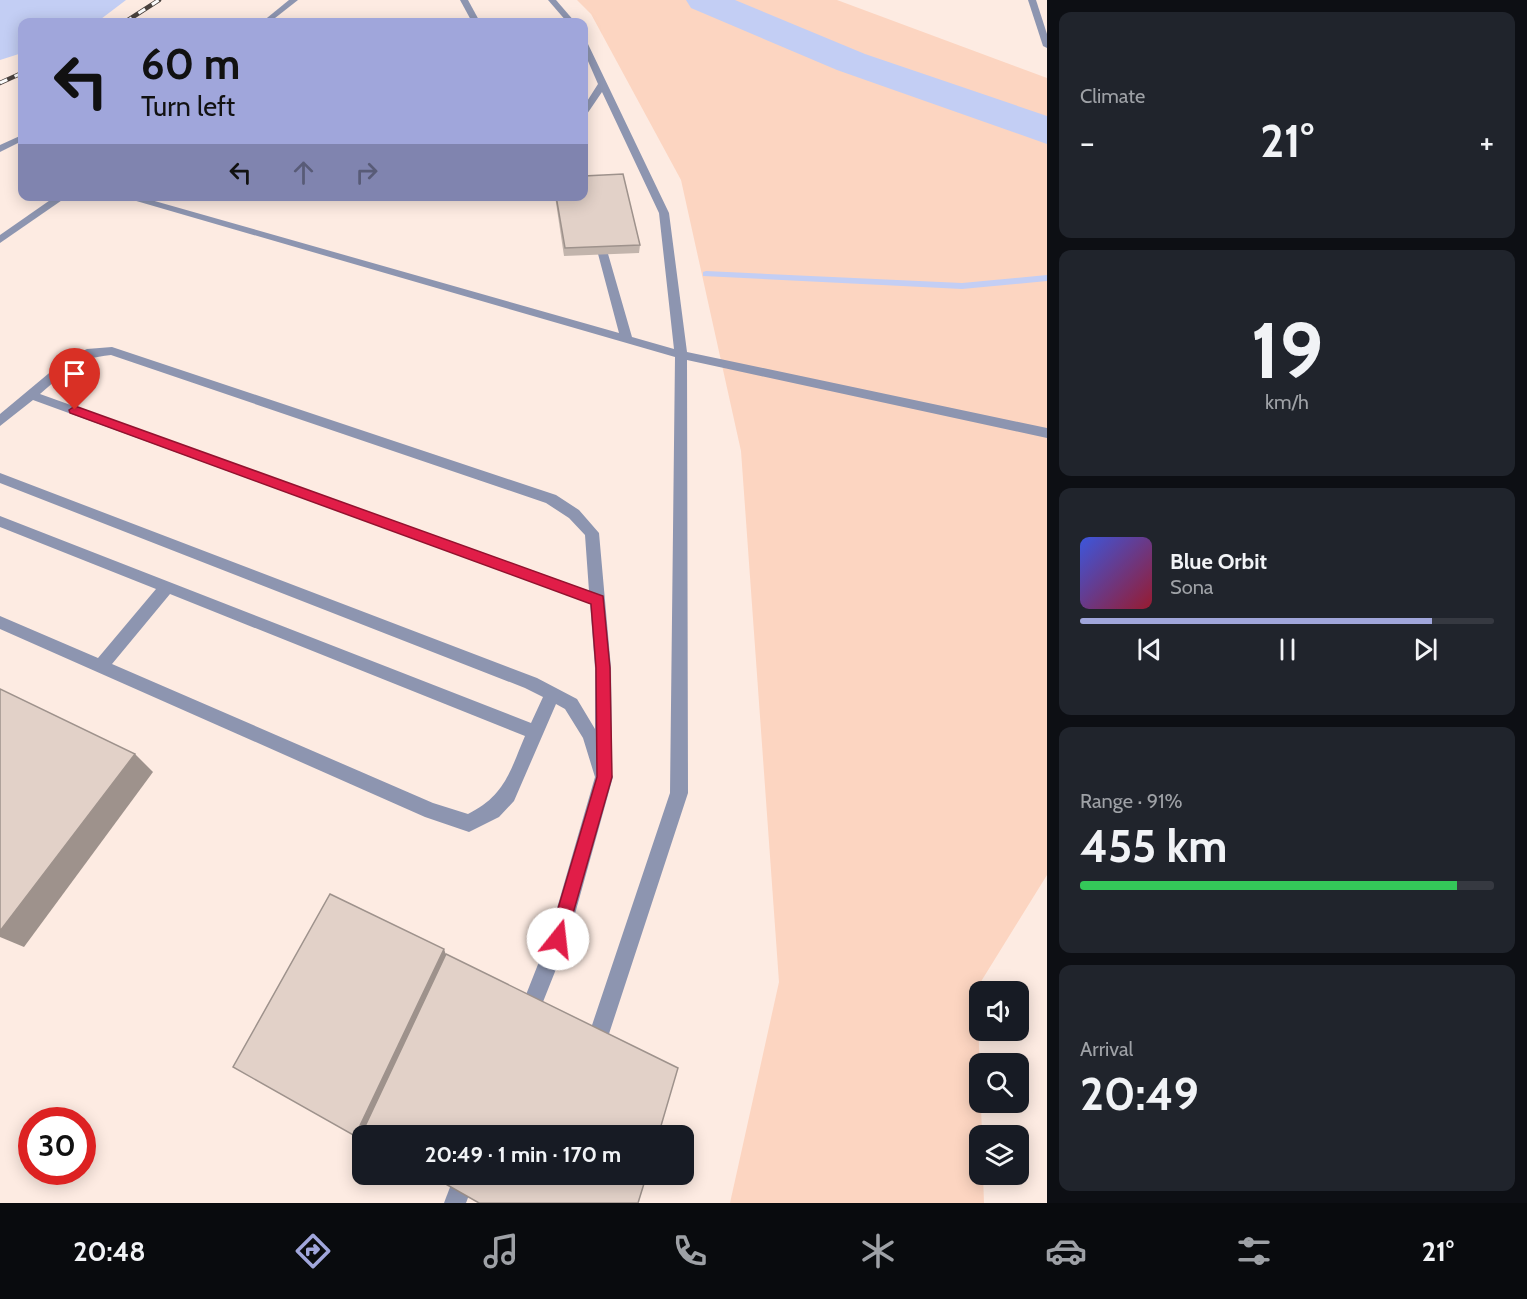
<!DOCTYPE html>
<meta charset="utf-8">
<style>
body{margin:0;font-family:Cabin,sans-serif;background:#20242c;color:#f1f3f6;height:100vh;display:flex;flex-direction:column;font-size:22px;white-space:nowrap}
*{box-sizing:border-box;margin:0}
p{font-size:20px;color:#9ea1a6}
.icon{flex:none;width:33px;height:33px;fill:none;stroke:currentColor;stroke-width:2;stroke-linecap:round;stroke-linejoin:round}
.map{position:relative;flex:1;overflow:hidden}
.side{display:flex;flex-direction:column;gap:12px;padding:12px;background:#0d0f14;width:480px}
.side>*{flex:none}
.top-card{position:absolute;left:18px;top:18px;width:570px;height:183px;border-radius:12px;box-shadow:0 3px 15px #0003;background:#a0a6db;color:#111;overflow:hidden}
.fabs{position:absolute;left:969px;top:981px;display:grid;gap:12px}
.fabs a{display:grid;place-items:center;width:60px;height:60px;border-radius:12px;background:#171b24;box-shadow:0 3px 15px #0003;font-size:30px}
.speed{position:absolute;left:18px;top:1107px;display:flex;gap:12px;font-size:30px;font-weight:700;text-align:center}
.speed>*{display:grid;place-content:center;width:78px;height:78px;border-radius:50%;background:#171b24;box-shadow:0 3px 15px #0003;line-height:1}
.speed .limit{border:9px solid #d22;background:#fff;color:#111}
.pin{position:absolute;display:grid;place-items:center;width:51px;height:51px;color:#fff;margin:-62px -26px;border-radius:50% 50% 50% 0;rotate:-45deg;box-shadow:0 0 6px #0007}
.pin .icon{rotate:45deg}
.me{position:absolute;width:66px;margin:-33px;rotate:16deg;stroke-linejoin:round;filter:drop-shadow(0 0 4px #0008)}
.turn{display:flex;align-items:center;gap:21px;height:126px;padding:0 24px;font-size:27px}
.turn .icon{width:78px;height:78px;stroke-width:2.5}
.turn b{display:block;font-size:42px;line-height:51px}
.lanes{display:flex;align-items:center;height:57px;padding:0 24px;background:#0003;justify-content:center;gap:30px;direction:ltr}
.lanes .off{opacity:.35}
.big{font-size:45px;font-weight:700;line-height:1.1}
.side .widget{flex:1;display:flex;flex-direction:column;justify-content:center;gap:9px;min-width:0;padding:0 21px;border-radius:12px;background:#20242c}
.side .dial{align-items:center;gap:0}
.dial b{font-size:78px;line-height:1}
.song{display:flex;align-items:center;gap:18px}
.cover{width:72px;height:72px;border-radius:9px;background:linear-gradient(135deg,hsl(230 70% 55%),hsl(350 70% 35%))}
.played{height:6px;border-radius:3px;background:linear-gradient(90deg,#a0a6db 85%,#363941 85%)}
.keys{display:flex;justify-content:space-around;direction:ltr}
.heat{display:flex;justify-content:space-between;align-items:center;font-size:33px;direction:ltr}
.charge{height:9px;border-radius:4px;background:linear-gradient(90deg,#34c759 91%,#363941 0)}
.trip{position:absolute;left:352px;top:1125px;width:342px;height:60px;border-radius:12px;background:#171b24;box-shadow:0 3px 15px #0003;font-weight:700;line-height:60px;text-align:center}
.tabs{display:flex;height:96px;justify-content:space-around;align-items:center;background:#090b0e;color:#9ea1a6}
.tabs .icon{width:42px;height:42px}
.tabs .selected{color:#a0a6db}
.tabs b{font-size:27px;color:#f1f3f6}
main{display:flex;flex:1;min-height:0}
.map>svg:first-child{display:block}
</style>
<main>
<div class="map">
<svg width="1047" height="1203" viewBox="0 0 1047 1203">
<rect width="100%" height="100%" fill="#fdebe2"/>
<polygon fill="#fcd5c1" points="577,0 837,0 1047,78 1047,875 977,988 982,1135 980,1136 980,1174 983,1175 984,1203 730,1203 779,982 741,451 681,180 591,14"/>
<polygon fill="#c3cef4" points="0,0 126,0 97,22 22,22 22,53 0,60"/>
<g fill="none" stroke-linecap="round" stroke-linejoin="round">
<polygon fill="#c3cef4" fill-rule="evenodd" points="706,271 962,283 1047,275 1047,281 962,289 703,276 703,272"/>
<polygon fill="#c3cef4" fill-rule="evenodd" points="686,0 735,0 865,54 1047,116 1047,144 837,70 691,8"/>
<g fill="#8d95b0" fill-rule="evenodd">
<polygon points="289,0 298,0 270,22 262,22"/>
<polygon points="460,0 468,0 480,22 472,22"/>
<polygon points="548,0 556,0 575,22 567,22"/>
<polygon points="1028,0 1036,0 1047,34 1047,48 1043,46"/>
<polygon points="584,42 588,44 669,213 687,352 1047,428 1047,438 687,360 688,793 604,1049 601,1056 594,1059 587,1056 584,1049 670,793 675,357 126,198 137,196 619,333 593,235 602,233 632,337 674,349 659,213 602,92 587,114 584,115 584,106 598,84 584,52"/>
<polygon points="22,135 22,141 0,152 0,145"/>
<polygon points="56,196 68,196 0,243 0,235"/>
<path d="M112,347L556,495L579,510L599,533L611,668L612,762L609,768L613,777L568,939L535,1022L528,1025L521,1022L518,1015L548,939L595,777L583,738L565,709L556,704L514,801L499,817L469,832L425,817L0,629V616L98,658L156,589L0,527V516L531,723L543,697L525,688L0,483V473L537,678L577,699L595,729V668L590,603L33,400L0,426V414L66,359L87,349ZM111,355L546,503L569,518L585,535L589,591L40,394C66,372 76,358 111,355ZM170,594L525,736C510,771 505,796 468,814L433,803L112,664Z"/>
<polygon points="455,1174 477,1174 466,1203 444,1203"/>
</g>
<g stroke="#4a423e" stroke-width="4.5">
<g id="rail">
<polyline points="125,22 159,0"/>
<polyline points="0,83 22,73"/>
</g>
</g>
<use href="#rail" stroke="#fcfcfc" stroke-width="3" stroke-dasharray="8" stroke-linecap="butt"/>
</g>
<polygon fill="#c2b4ac" points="555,196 584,196 640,245 639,253 564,256"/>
<g fill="#9e928c">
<polygon points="135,754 153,772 24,947 0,937 0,931"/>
<polygon points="444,949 447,958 363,1137 355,1136"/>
</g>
<g fill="#e2d1c8" stroke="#9e928c" stroke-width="1.5">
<polygon points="623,174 640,245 565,248 556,196 584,196 584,176"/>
<polygon points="0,689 135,754 0,931"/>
<polygon points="330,894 444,949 355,1136 233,1067"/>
<polygon points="446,954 678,1068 658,1136 363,1136 363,1138 360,1137"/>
<polygon points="428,1174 647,1174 638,1203 479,1203"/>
</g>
<polygon fill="#e11d48" stroke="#92132f" stroke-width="1.5" points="75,406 603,596 610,668 612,777 564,945 558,947 552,945 549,939 597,777 596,668 591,604 70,413 69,410"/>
</svg>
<div class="fabs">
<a><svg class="icon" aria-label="sound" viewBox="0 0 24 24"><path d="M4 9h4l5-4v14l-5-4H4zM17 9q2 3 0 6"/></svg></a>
<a><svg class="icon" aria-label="search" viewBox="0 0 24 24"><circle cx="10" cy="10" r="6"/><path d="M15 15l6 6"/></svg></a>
<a><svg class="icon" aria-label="layers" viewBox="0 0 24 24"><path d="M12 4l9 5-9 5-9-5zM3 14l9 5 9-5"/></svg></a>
</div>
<div class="speed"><div class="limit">30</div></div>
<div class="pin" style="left:75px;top:410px;background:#d93025"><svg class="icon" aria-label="arrive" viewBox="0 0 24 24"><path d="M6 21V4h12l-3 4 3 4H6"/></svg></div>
<svg class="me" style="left:558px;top:939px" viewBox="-20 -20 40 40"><circle r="19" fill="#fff"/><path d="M0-13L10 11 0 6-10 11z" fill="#e11d48"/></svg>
<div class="trip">20:49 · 1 min · 170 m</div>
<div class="top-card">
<div class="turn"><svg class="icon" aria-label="left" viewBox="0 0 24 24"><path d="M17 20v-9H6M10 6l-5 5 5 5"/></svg><div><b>60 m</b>Turn left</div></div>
<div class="lanes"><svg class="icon" aria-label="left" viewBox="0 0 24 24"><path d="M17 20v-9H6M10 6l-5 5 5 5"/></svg><svg class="icon off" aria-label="ahead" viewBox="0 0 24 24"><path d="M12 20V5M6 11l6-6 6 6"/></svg><svg class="icon off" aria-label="right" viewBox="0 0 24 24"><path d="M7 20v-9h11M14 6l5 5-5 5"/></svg></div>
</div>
</div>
<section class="side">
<div class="widget"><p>Climate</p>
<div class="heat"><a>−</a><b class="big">21°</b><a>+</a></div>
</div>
<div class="widget dial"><b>19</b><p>km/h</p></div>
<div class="widget">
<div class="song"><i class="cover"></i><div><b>Blue Orbit</b><p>Sona</p></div></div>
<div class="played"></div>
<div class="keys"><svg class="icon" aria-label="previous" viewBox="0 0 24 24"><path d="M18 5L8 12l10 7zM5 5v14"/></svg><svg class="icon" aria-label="pause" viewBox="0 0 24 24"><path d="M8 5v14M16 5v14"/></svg><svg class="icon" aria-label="next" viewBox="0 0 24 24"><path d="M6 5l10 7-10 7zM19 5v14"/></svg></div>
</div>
<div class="widget"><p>Range · 91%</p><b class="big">455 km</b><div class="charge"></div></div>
<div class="widget"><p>Arrival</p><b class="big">20:49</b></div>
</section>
</main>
<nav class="tabs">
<b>20:48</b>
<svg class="icon selected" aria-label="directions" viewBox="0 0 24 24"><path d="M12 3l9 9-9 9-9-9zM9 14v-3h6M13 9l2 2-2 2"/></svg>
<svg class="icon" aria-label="music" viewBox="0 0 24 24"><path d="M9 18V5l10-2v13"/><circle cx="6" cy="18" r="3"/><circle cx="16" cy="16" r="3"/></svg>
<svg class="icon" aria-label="phone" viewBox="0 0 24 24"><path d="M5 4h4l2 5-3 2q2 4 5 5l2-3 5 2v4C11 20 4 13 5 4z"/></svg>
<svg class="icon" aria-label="climate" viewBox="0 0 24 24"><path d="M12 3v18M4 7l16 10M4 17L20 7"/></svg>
<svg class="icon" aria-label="car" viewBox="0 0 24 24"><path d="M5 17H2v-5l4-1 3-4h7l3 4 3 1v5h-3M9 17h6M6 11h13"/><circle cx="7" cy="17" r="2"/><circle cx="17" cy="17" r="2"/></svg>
<svg class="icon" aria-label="filters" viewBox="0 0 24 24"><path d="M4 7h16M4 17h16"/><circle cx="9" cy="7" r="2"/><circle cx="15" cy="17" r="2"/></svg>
<b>21°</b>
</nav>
